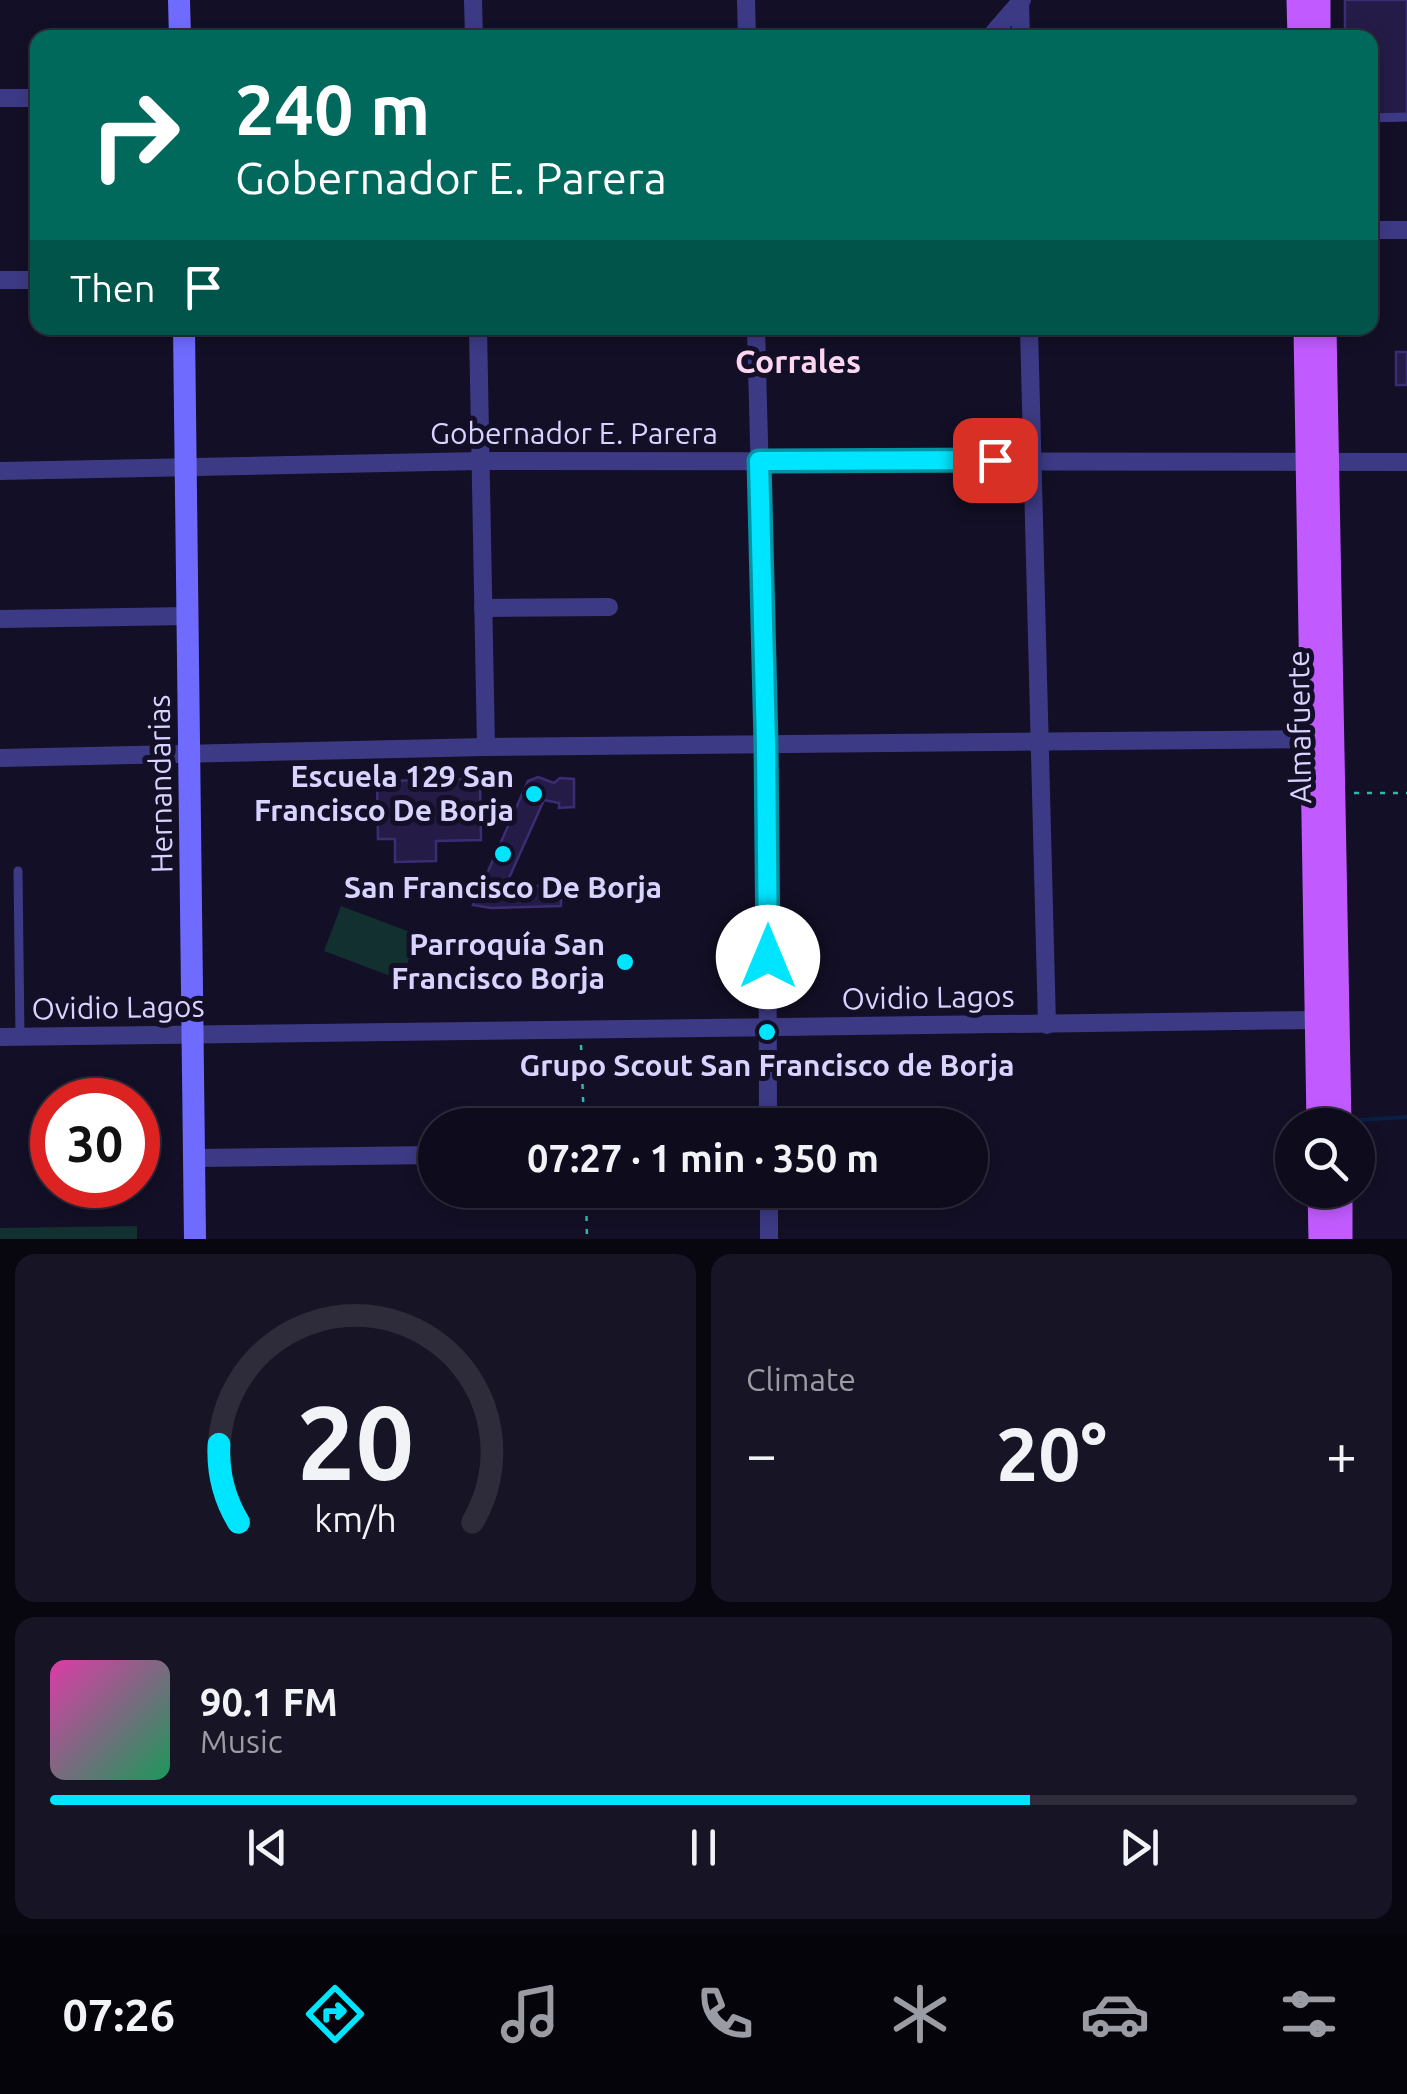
<!DOCTYPE html>
<meta charset="utf-8">
<style>
body{margin:0;font-family:Ubuntu,sans-serif;background:#171425;color:#f1f3f6;height:100vh;display:flex;flex-direction:column;font-size:38px;white-space:nowrap}
*{box-sizing:border-box;margin:0}
p{font-size:32px;color:#9b9ba3}
.icon{flex:none;width:55px;height:55px;fill:none;stroke:currentColor;stroke-width:2;stroke-linecap:round;stroke-linejoin:round}
.map{position:relative;height:1239px;overflow:hidden}
.panel{display:flex;flex-direction:column;gap:15px;padding:15px;background:#08060f;flex:1}
.panel>*{flex:none}
.hud{position:absolute;left:30px;top:30px;width:1348px;height:305px;border-radius:20px;box-shadow:0 5px 15px #0003,0 0 0 2px #2e2b3b;background:#00695c;color:#fff;overflow:hidden}
.tools{position:absolute;left:1275px;top:1108px;display:grid;gap:20px}
.tools a{display:grid;place-items:center;width:100px;height:100px;border-radius:50%;background:#0e0b1c;box-shadow:0 5px 15px #0003,0 0 0 2px #2e2b3b;font-size:50px}
.speed{position:absolute;left:30px;top:1078px;display:flex;gap:20px;font-size:50px;font-weight:700;text-align:center}
.speed>*{display:grid;place-content:center;width:130px;height:130px;border-radius:50%;background:#0e0b1c;box-shadow:0 5px 15px #0003,0 0 0 2px #2e2b3b;line-height:1}
.speed .limit{border:15px solid #d22;background:#fff;color:#111}
.pin{position:absolute;display:grid;place-items:center;width:85px;height:85px;color:#fff;margin:-42px;border-radius:20px;box-shadow:0 5px 15px #0006}
.me{position:absolute;width:110px;margin:-55px;rotate:0deg;stroke-linejoin:round;filter:drop-shadow(0 0 8px #0008)}
.turn{display:flex;align-items:center;gap:35px;height:210px;padding:0 40px;font-size:45px}
.turn .icon{width:130px;height:130px;stroke-width:2.5}
.turn b{display:block;font-size:70px;line-height:85px}
.then{display:flex;align-items:center;height:95px;padding:0 40px;background:#0003;gap:20px;font-size:38px}
.big{font-size:75px;font-weight:700;line-height:1.1}
.panel .widget{flex:1;display:flex;flex-direction:column;justify-content:center;gap:15px;min-width:0;padding:0 35px;border-radius:20px;background:#171425}
.panel .dial{align-items:center;gap:0}
.dial svg{height:260px;overflow:visible;fill:none;stroke:#2e2b3b;stroke-width:7;stroke-linecap:round;text-anchor:middle}
.dial text{fill:#f1f3f6;stroke:none}
.song{display:flex;align-items:center;gap:30px}
.cover{width:120px;height:120px;border-radius:15px;background:linear-gradient(135deg,hsl(320 70% 55%),hsl(150 70% 35%))}
.played{height:10px;border-radius:5px;background:linear-gradient(90deg,#00e5ff 75%,#2e2b3b 75%)}
.keys{display:flex;justify-content:space-around;direction:ltr}
.heat{display:flex;justify-content:space-between;align-items:center;font-size:55px;direction:ltr}
.panel .tiles{flex:1;display:grid;gap:15px;grid-template-columns:1fr 1fr}
.widget:last-child{grid-column:span 2}
.trip{position:absolute;left:418px;top:1108px;width:570px;height:100px;border-radius:50px;background:#0e0b1c;box-shadow:0 5px 15px #0003,0 0 0 2px #2e2b3b;font-weight:700;line-height:100px;text-align:center}
.dock{display:flex;height:160px;justify-content:space-around;align-items:center;background:#06040b;color:#9b9ba3}
.dock .icon{width:70px;height:70px}
.dock .current{color:#00e5ff}
.dock b{font-size:45px;color:#f1f3f6}
.map>svg:first-child{display:block}
</style>
<div class="map">
<svg width="1407" height="1239" viewBox="0 0 1407 1239">
<rect width="100%" height="100%" fill="#130f26"/>
<g fill="#12302f">
<polygon points="341,906 418,935 401,980 324,951"/>
<polygon points="137,1226 137,1239 0,1239 0,1228"/>
</g>
<g fill="none" stroke-linecap="round" stroke-linejoin="round">
<polyline stroke="#0a1f44" stroke-width="4" points="1360,1120 1407,1117"/>
</g>
<g fill="#241b47" stroke="#3b2d73" stroke-width="2.5">
<polygon points="1345,0 1407,0 1407,116 1370,117 1370,38 1345,38"/>
<rect x="1396" y="352" width="11" height="33"/>
<polygon points="538,777 554,783 560,778 574,779 574,807 559,808 559,803 544,800 505,887 561,885 561,906 491,908 473,905 528,781"/>
<polygon points="480,779 481,840 436,841 436,861 395,862 395,839 378,839 377,781"/>
</g>
<g fill="none" stroke-linecap="round" stroke-linejoin="round">
<g stroke="#2fb8b0" stroke-width="2.5" stroke-dasharray="5 8" stroke-linecap="butt">
<polyline points="1354,793 1407,793"/>
<polyline points="581,1045 584,1125"/>
<polyline points="586,1190 587,1239"/>
</g>
<g stroke="#3d3a85" stroke-width="9">
<polyline points="1370,118 1407,117"/>
<polyline points="18,871 20,1037"/>
</g>
<g stroke="#3d3a85" stroke-width="18">
<polyline points="473,0 474,38"/>
<polyline points="746,0 747,38"/>
<polyline points="1020,0 1021,38"/>
<polyline points="989,38 1022,0"/>
<polyline points="0,98 38,98"/>
<polyline points="1370,230 1407,230"/>
<polyline points="0,280 38,280"/>
<polyline points="478,328 486,747"/>
<polyline points="756,328 767,745 768,1125"/>
<polyline points="1029,328 1047,1025"/>
<polyline points="0,471 480,461 1407,462"/>
<polyline points="483,608 609,607"/>
<polyline points="0,619 188,616"/>
<polyline points="0,758 486,747 1312,739"/>
<polyline points="0,1037 1318,1020"/>
<polyline points="195,1158 435,1155"/>
<polyline points="769,1190 769,1239"/>
</g>
<g stroke="#6f6bff" stroke-width="22">
<polyline points="179,0 180,38"/>
<polyline points="184,328 195,1239"/>
</g>
<g stroke="#c25bff" stroke-width="25">
<polyline points="1299,0 1300,38"/>
<polyline points="1318,0 1318,38"/>
<polyline points="1306,328 1319,1125"/>
<polyline points="1324,328 1339,1125"/>
<polyline points="1320,1190 1321,1239"/>
<polyline points="1340,1190 1340,1239"/>
</g>
</g>
<g fill="none" stroke-linecap="round" stroke-linejoin="round">
<g stroke="#0095a6" stroke-width="25">
<polyline id="route" points="768,957 766,744 759,461 995,460"/>
</g>
<use href="#route" stroke="#00e5ff" stroke-width="18"/>
</g>
<g fill="#00e5ff" stroke="#130f26" stroke-width="4">
<circle cx="534" cy="794" r="10"/>
<circle cx="503" cy="854" r="10"/>
<circle cx="625" cy="962" r="10"/>
<circle cx="767" cy="1032" r="10"/>
</g>
<g text-anchor="middle" stroke-width="10" stroke-linejoin="round" paint-order="stroke">
<g font-size="30" fill="#d9d4ff" stroke="#130f26">
<text x="574" y="444">Gobernador E. Parera</text>
<text transform="translate(1300 727) rotate(-91)" y="10">Almafuerte</text>
<text transform="translate(161 784) rotate(-91)" y="10">Hernandarias</text>
<text transform="translate(928 998) rotate(-1)" y="10">Ovidio Lagos</text>
<text transform="translate(118 1008) rotate(-1)" y="10">Ovidio Lagos</text>
</g>
<g font-size="30" font-weight="bold" fill="#d9d4ff" stroke="#130f26" text-anchor="end">
<text x="514" y="787">Escuela 129 San<tspan x="514" dy="34">Francisco De Borja</tspan></text>
<text x="503" y="898" text-anchor="middle">San Francisco De Borja</text>
<text x="605" y="955">Parroquía San<tspan x="605" dy="34">Francisco Borja</tspan></text>
<text x="767" y="1076" text-anchor="middle">Grupo Scout San Francisco de Borja</text>
</g>
<g font-size="32" font-weight="bold" fill="#ffd6f0" stroke="#130f26">
<text x="798" y="373">Corrales</text>
</g>
</g>
</svg>
<div class="tools">
<a><svg class="icon" aria-label="search" viewBox="0 0 24 24"><circle cx="10" cy="10" r="6"/><path d="M15 15l6 6"/></svg></a>
</div>
<div class="speed"><div class="limit">30</div></div>
<div class="pin" style="left:995px;top:460px;background:#d93025"><svg class="icon" aria-label="arrive" viewBox="0 0 24 24"><path d="M6 21V4h12l-3 4 3 4H6"/></svg></div>
<svg class="me" style="left:768px;top:957px" viewBox="-20 -20 40 40"><circle r="19" fill="#fff"/><path d="M0-13L10 11 0 6-10 11z" fill="#00e5ff"/></svg>
<div class="trip">07:27 · 1 min · 350 m</div>
<div class="hud">
<div class="turn"><svg class="icon" aria-label="right" viewBox="0 0 24 24"><path d="M7 20v-9h11M14 6l5 5-5 5"/></svg><div><b>240 m</b>Gobernador E. Parera</div></div>
<div class="then">Then<svg class="icon" aria-label="arrive" viewBox="0 0 24 24"><path d="M6 21V4h12l-3 4 3 4H6"/></svg></div>
</div>
</div>
<section class="panel">
<div class="tiles">
<div class="widget dial"><svg viewBox="0 0 100 80">
<path d="M14 69A42 42 0 1 1 86 69"/>
<path d="M14 69A42 42 0 0 1 8 45" stroke="#00e5ff"/>
<text x="50" y="56" font-size="32" font-weight="700">20</text>
<text x="50" y="72" font-size="11">km/h</text>
</svg></div>
<div class="widget"><p>Climate</p>
<div class="heat"><a>−</a><b class="big">20°</b><a>+</a></div>
</div>
<div class="widget">
<div class="song"><i class="cover"></i><div><b>90.1 FM</b><p>Music</p></div></div>
<div class="played"></div>
<div class="keys"><svg class="icon" aria-label="previous" viewBox="0 0 24 24"><path d="M18 5L8 12l10 7zM5 5v14"/></svg><svg class="icon" aria-label="pause" viewBox="0 0 24 24"><path d="M8 5v14M16 5v14"/></svg><svg class="icon" aria-label="next" viewBox="0 0 24 24"><path d="M6 5l10 7-10 7zM19 5v14"/></svg></div>
</div>
</div>
</section>
<nav class="dock">
<b>07:26</b>
<svg class="icon current" aria-label="directions" viewBox="0 0 24 24"><path d="M12 3l9 9-9 9-9-9zM9 14v-3h6M13 9l2 2-2 2"/></svg>
<svg class="icon" aria-label="music" viewBox="0 0 24 24"><path d="M9 18V5l10-2v13"/><circle cx="6" cy="18" r="3"/><circle cx="16" cy="16" r="3"/></svg>
<svg class="icon" aria-label="phone" viewBox="0 0 24 24"><path d="M5 4h4l2 5-3 2q2 4 5 5l2-3 5 2v4C11 20 4 13 5 4z"/></svg>
<svg class="icon" aria-label="climate" viewBox="0 0 24 24"><path d="M12 3v18M4 7l16 10M4 17L20 7"/></svg>
<svg class="icon" aria-label="car" viewBox="0 0 24 24"><path d="M5 17H2v-5l4-1 3-4h7l3 4 3 1v5h-3M9 17h6M6 11h13"/><circle cx="7" cy="17" r="2"/><circle cx="17" cy="17" r="2"/></svg>
<svg class="icon" aria-label="filters" viewBox="0 0 24 24"><path d="M4 7h16M4 17h16"/><circle cx="9" cy="7" r="2"/><circle cx="15" cy="17" r="2"/></svg>
</nav>
